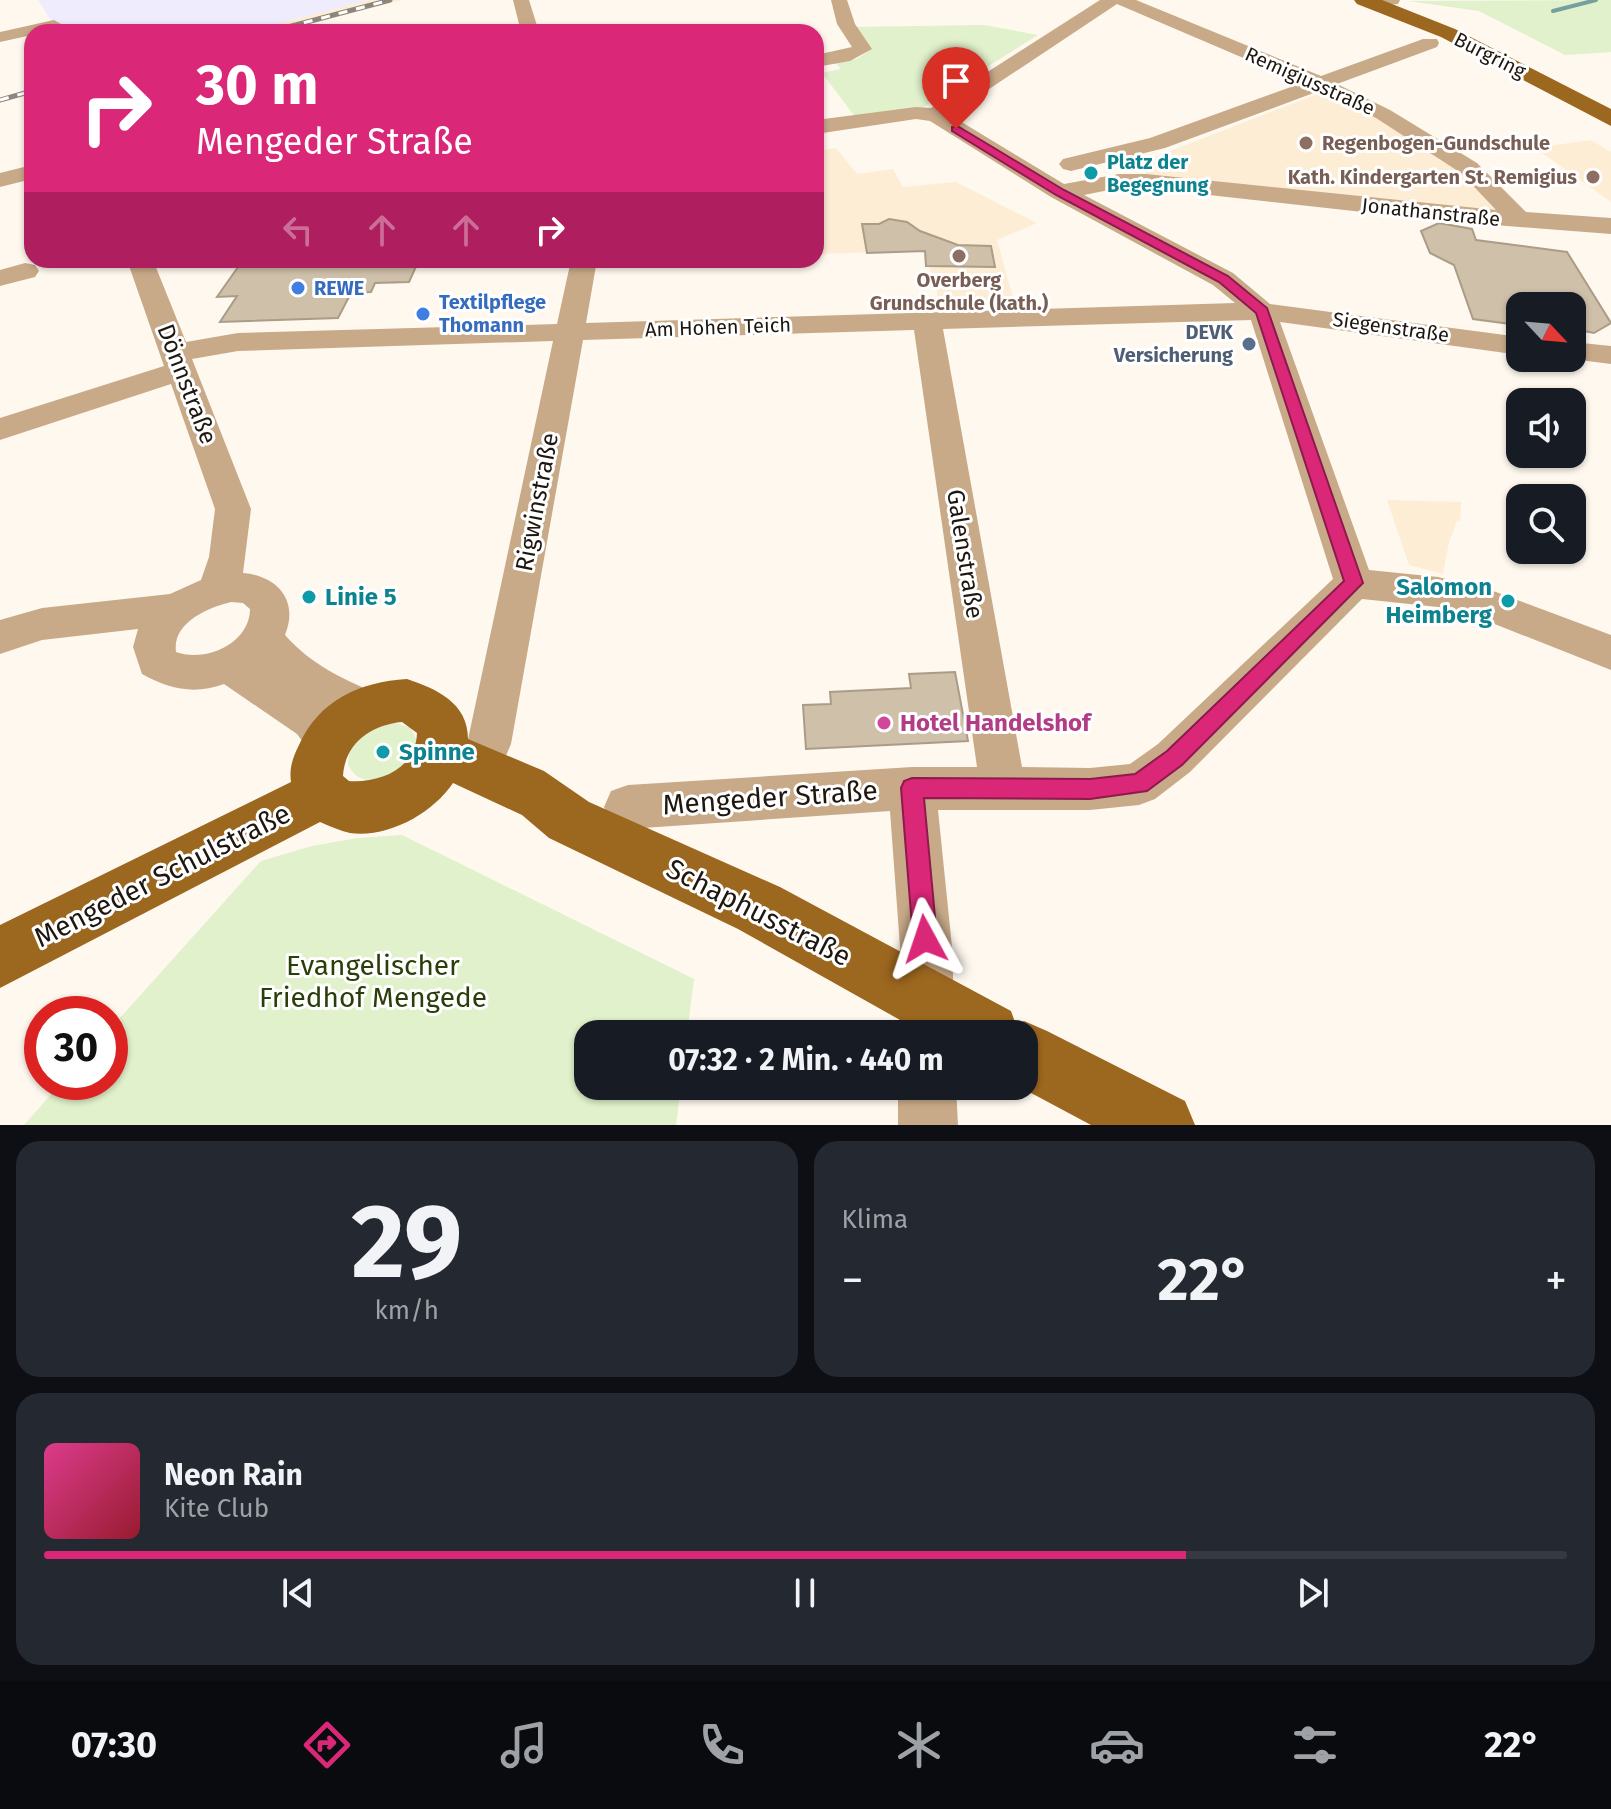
<!DOCTYPE html>
<html lang="de">
<meta charset="utf-8">
<style>
body{margin:0;font-family:"Fira Sans",sans-serif;background:#242831;color:#f1f3f6;height:100vh;display:flex;flex-direction:column;font-size:30px;white-space:nowrap}
*{box-sizing:border-box;margin:0}
p{font-size:26px;color:#9ea1a6}
.icon{flex:none;width:44px;height:44px;fill:none;stroke:currentColor;stroke-width:2;stroke-linecap:round;stroke-linejoin:round}
.map{position:relative;height:1125px;overflow:hidden}
.side{display:flex;flex-direction:column;gap:16px;padding:16px;background:#0d0f14;flex:1}
.side>*{flex:none}
.hud{position:absolute;left:24px;top:24px;width:800px;height:244px;border-radius:24px;box-shadow:0 2px 6px #0004;background:#db2777;color:#fff;overflow:hidden}
.needle{width:52px;rotate:116deg}
.tools{position:absolute;left:1506px;top:292px;display:grid;gap:16px}
.tools a{display:grid;place-items:center;width:80px;height:80px;border-radius:16px;background:#171b24;box-shadow:0 2px 6px #0004;font-size:40px}
.speed{position:absolute;left:24px;top:996px;display:flex;gap:16px;font-size:40px;font-weight:700;text-align:center}
.speed>*{display:grid;place-content:center;width:104px;height:104px;border-radius:50%;background:#171b24;box-shadow:0 2px 6px #0004;line-height:1}
.speed .limit{border:12px solid #d22;background:#fff;color:#111}
.pin{position:absolute;display:grid;place-items:center;width:68px;height:68px;color:#fff;margin:-82px -34px;border-radius:50% 50% 50% 0;rotate:-45deg;box-shadow:0 0 8px #0007}
.pin .icon{rotate:45deg}
.me{position:absolute;width:88px;margin:-44px;rotate:355deg;stroke-linejoin:round;filter:drop-shadow(0 0 6px #0008)}
.turn{display:flex;align-items:center;gap:28px;height:168px;padding:0 40px;font-size:36px}
.turn .icon{width:104px;height:104px;stroke-width:2.5}
.turn b{display:block;font-size:56px;line-height:68px}
.lanes{display:flex;align-items:center;height:76px;padding:0 40px;background:#0003;justify-content:center;gap:40px;direction:ltr}
.lanes .off{opacity:.35}
.big{font-size:60px;font-weight:700;line-height:1.1}
.side .card{flex:1;display:flex;flex-direction:column;justify-content:center;gap:12px;min-width:0;padding:0 28px;border-radius:24px;background:#242831}
.side .dial{align-items:center;gap:0}
.dial b{font-size:104px;line-height:1}
.song{display:flex;align-items:center;gap:24px}
.cover{width:96px;height:96px;border-radius:12px;background:linear-gradient(135deg,hsl(330 70% 55%),hsl(350 70% 35%))}
.played{height:8px;border-radius:4px;background:linear-gradient(90deg,#db2777 75%,#363941 75%)}
.keys{display:flex;justify-content:space-around;direction:ltr}
.heat{display:flex;justify-content:space-between;align-items:center;font-size:44px;direction:ltr}
.side .tiles{flex:1;display:grid;gap:16px;grid-template-columns:1fr 1fr}
.card:last-child{grid-column:span 2}
.trip{position:absolute;left:574px;top:1020px;width:464px;height:80px;border-radius:24px;background:#171b24;box-shadow:0 2px 6px #0004;font-weight:700;line-height:80px;text-align:center}
.dock{display:flex;height:128px;justify-content:space-around;align-items:center;background:#090b0e;color:#9ea1a6}
.dock .icon{width:56px;height:56px}
.dock .on{color:#db2777}
.dock b{font-size:36px;color:#f1f3f6}
.map>svg:first-child{display:block}
</style>
<div class="map">
<svg width="1611" height="1125" viewBox="0 0 1611 1125">
<rect width="100%" height="100%" fill="#fef8ef"/>
<polygon fill="#efecfe" points="38,0 369,0 246,32 58,32"/>
<g fill="#fdedd5">
<polygon points="369,0 403,0 280,32 246,32"/>
<polygon points="1325,91 1377,117 1455,165 1500,211 1148,176 1133,158 1147,160"/>
<polygon points="1591,140 1611,152 1611,202 1535,148"/>
<polygon points="836,148 857,174 893,169 903,187 956,182 1037,223 997,240 1015,305 941,308 925,251 816,254 816,151"/>
<polygon points="1387,500 1461,502 1460,521 1457,521 1449,542 1443,574 1409,565"/>
</g>
<g fill="#e0f1cb">
<polygon points="1611,0 1611,52 1565,55 1479,11 1408,1"/>
<polygon points="984,25 1038,35 919,110 856,118 822,73 841,69 835,62 857,59 869,51 854,27"/>
<path d="M393,722L411,728L418,743L402,771C381,777 359,790 348,764C349,738 370,728 393,722Z"/>
<polygon points="402,835 694,979 687,1034 588,1034 588,1086 681,1086 676,1125 24,1125 62,1082 110,1082 110,1029 261,861 312,846 358,838"/>
</g>
<g fill="none" stroke-linecap="round" stroke-linejoin="round">
<polyline stroke="#74a19e" stroke-width="4" points="1553,11 1596,0"/>
</g>
<g fill="#cfc0aa" stroke="#ab9c87" stroke-width="2">
<polygon points="889,219 907,222 920,231 958,245 991,246 995,267 926,266 925,251 867,253 862,224 879,224"/>
<polygon points="1439,223 1472,229 1476,240 1567,252 1611,323 1594,333 1579,330 1572,327 1572,306 1510,306 1518,325 1473,319 1454,265 1430,253 1421,231"/>
<polygon points="243,260 419,260 409,282 375,283 371,292 351,293 338,318 220,322 237,296 217,297"/>
<polygon points="955,672 968,741 806,749 803,705 831,704 830,692 911,688 909,674"/>
</g>
<g fill="none" stroke-linecap="round" stroke-linejoin="round">
<g fill="#c8aa89" fill-rule="evenodd">
<polygon points="513,0 529,0 539,32 521,32"/>
<polygon points="831,0 847,0 855,24 872,49 850,61 816,67 816,55 852,47 837,24"/>
<path d="M1100,0H1136L1321,76L1423,39H1437L1439,43L1437,47L1337,84L1390,110L1477,163L1526,212L1611,218V234L1444,221L1146,188H1119L1084,195L1233,273L1270,304L1520,337V355L1280,322L1369,570L1438,577L1496,592L1611,635V670L1487,621L1438,607L1362,599L1190,772L1155,799L1139,805L1090,810H938L952,947L955,1034H899L900,947L890,811L628,829L611,823L604,807L611,791L628,785L912,767H977L914,330L583,340L511,744L505,758L489,764L473,758L467,744L553,341L238,351L192,359L251,509L243,573C278,576 299,601 285,635C310,664 346,681 381,695L388,708L381,721L366,727L335,715L349,739L343,753L327,759L311,753L297,734L224,684C194,695 169,689 142,674L133,647L138,629L42,640L0,654V620L42,608L170,594L201,580L209,557L215,509L171,384L0,440V418L164,366L127,260H153L186,342L238,333L557,324L571,260H597L586,323L1235,303L1213,285L1051,197L930,121L916,119L816,134V120L916,107L931,108ZM1117,4L1302,83L1150,138L1063,159L1059,164L1063,169L1071,171L1165,148L1319,91L1376,118L1461,173L1496,210L1146,174H1119L1064,184L950,115ZM1251,320L1333,579L1158,744L1130,764L1090,768L1022,767L943,329ZM231,602L243,603L250,609C250,643 206,663 176,652C172,623 207,608 231,602Z"/>
<polygon points="1368,0 1400,0 1398,4 1368,7"/>
<polygon points="54,20 63,25 60,29 32,32 32,35 0,42 0,32"/>
<polygon points="32,165 32,179 0,187 0,173"/>
<polygon points="25,263 35,265 39,271 35,277 0,286 0,270"/>
<polygon points="1572,342 1611,346 1611,364 1564,358 1572,358"/>
<polygon points="898,1086 956,1086 958,1125 898,1125"/>
</g>
<g fill="#9c671f" fill-rule="evenodd">
<polygon points="1354,0 1382,0 1455,29 1611,109 1611,126 1441,37 1357,4"/>
<path d="M407,679C437,689 468,703 468,739L544,771L589,802L780,887L1011,1011L1016,1025L1024,1021L1047,1031L1185,1101L1195,1125H1091L1018,1086H1024V1034H925L738,929L549,838L522,815L453,783C432,814 388,838 350,833C340,831 330,826 320,822L0,988V925L291,782C289,768 293,757 299,745C319,700 360,682 407,679ZM402,722L417,733C416,769 380,783 349,781L343,776C345,743 371,725 402,722Z"/>
</g>
<g stroke="#8c867d" stroke-width="5">
<g id="rail">
<polyline points="269,32 390,0"/>
<polyline points="0,100 32,91"/>
</g>
</g>
<use href="#rail" stroke="#fff" stroke-width="3" stroke-dasharray="9" stroke-linecap="butt"/>
</g>
<polygon fill="#db2777" stroke="#8e194d" stroke-width="2" points="952,127 959,127 1064,190 1228,276 1267,308 1363,583 1182,765 1147,791 1090,799 924,798 937,939 934,948 925,952 916,948 913,939 901,788 904,781 912,778 1090,779 1135,774 1167,751 1344,581 1256,313 1219,282 1056,195 952,131"/>
<g fill="#8d6e63" stroke="#fff" stroke-width="3">
<circle cx="1306" cy="143" r="8"/>
<circle cx="1593" cy="177" r="8"/>
<circle cx="959" cy="256" r="8"/>
</g>
<g fill="#0f9aa8" stroke="#fff" stroke-width="3">
<circle cx="1091" cy="173" r="8"/>
<circle cx="309" cy="597" r="8"/>
<circle cx="1508" cy="601" r="8"/>
<circle cx="383" cy="752" r="8"/>
</g>
<g fill="#3f7fe0" stroke="#fff" stroke-width="3">
<circle cx="298" cy="288" r="8"/>
<circle cx="423" cy="314" r="8"/>
</g>
<circle fill="#5c6f8a" stroke="#fff" stroke-width="3" cx="1249" cy="344" r="8"/>
<circle fill="#d1479c" stroke="#fff" stroke-width="3" cx="884" cy="723" r="8"/>
<g text-anchor="middle" stroke-width="6" stroke-linejoin="round" paint-order="stroke">
<g font-size="20" fill="#1d170f" stroke="#fff">
<text transform="translate(1490 55) rotate(27)" y="7">Burgring</text>
<text transform="translate(1310 81) rotate(24)" y="7">Remigiusstraße</text>
<text transform="translate(1431 212) rotate(6)" y="7">Jonathanstraße</text>
<text transform="translate(718 327) rotate(-2)" y="7">Am Hohen Teich</text>
<text transform="translate(1391 327) rotate(8)" y="7">Siegenstraße</text>
</g>
<g font-size="20" font-weight="bold" fill="#785e54" stroke="#fff" text-anchor="start">
<text x="1322" y="150">Regenbogen-Gundschule</text>
<text x="1577" y="184" text-anchor="end">Kath. Kindergarten St. Remigius</text>
<text x="959" y="287" text-anchor="middle">Overberg<tspan x="959" dy="23">Grundschule (kath.)</tspan></text>
</g>
<g font-size="20" font-weight="bold" fill="#0d838f" stroke="#fff" text-anchor="start">
<text x="1107" y="169">Platz der<tspan x="1107" dy="23">Begegnung</tspan></text>
</g>
<g font-size="20" font-weight="bold" fill="#366cbe" stroke="#fff" text-anchor="start">
<text x="314" y="295">REWE</text>
<text x="439" y="309">Textilpflege<tspan x="439" dy="23">Thomann</tspan></text>
</g>
<g font-size="20" font-weight="bold" fill="#4e5e75" stroke="#fff" text-anchor="end">
<text x="1233" y="339">DEVK<tspan x="1233" dy="23">Versicherung</tspan></text>
</g>
<g font-size="24" fill="#1d170f" stroke="#fff">
<text transform="translate(187 384) rotate(69)" y="8">Dönnstraße</text>
<text transform="translate(537 502) rotate(-79)" y="8">Rigwinstraße</text>
<text transform="translate(965 554) rotate(81)" y="8">Galenstraße</text>
</g>
<g font-size="24" font-weight="bold" fill="#0d838f" stroke="#fff" text-anchor="start">
<text x="1492" y="595" text-anchor="end">Salomon<tspan x="1492" dy="28">Heimberg</tspan></text>
<text x="325" y="605">Linie 5</text>
<text x="399" y="760">Spinne</text>
</g>
<g font-size="24" font-weight="bold" fill="#b23c85" stroke="#fff" text-anchor="start">
<text x="900" y="731">Hotel Handelshof</text>
</g>
<g font-size="28" fill="#1d170f" stroke="#fff">
<text transform="translate(770 797) rotate(-4)" y="10">Mengeder Straße</text>
<text transform="translate(162 875) rotate(-27)" y="10">Mengeder Schulstraße</text>
<text transform="translate(759 912) rotate(27)" y="10">Schaphusstraße</text>
</g>
<g font-size="28" fill="#2b3d09" stroke="#fff">
<text x="373" y="975">Evangelischer<tspan x="373" dy="32">Friedhof Mengede</tspan></text>
</g>
</g>
</svg>
<div class="tools">
<a><svg class="needle" viewBox="-14 -14 28 28"><path d="M0-13l5 13h-10z" fill="#e53935"/><path d="M0 13l5-13h-10z" fill="#9ea1a6"/></svg></a>
<a><svg class="icon" aria-label="sound" viewBox="0 0 24 24"><path d="M4 9h4l5-4v14l-5-4H4zM17 9q2 3 0 6"/></svg></a>
<a><svg class="icon" aria-label="search" viewBox="0 0 24 24"><circle cx="10" cy="10" r="6"/><path d="M15 15l6 6"/></svg></a>
</div>
<div class="speed"><div class="limit">30</div></div>
<div class="pin" style="left:956px;top:129px;background:#d93025"><svg class="icon" aria-label="arrive" viewBox="0 0 24 24"><path d="M6 21V4h12l-3 4 3 4H6"/></svg></div>
<svg class="me" style="left:925px;top:939px" viewBox="-20 -20 40 40"><path d="M0-17L14 15 0 8-14 15z" fill="#db2777" stroke="#fff" stroke-width="4"/></svg>
<div class="trip">07:32 · 2 Min. · 440 m</div>
<div class="hud">
<div class="turn"><svg class="icon" aria-label="right" viewBox="0 0 24 24"><path d="M7 20v-9h11M14 6l5 5-5 5"/></svg><div><b>30 m</b>Mengeder Straße</div></div>
<div class="lanes"><svg class="icon off" aria-label="left" viewBox="0 0 24 24"><path d="M17 20v-9H6M10 6l-5 5 5 5"/></svg><svg class="icon off" aria-label="ahead" viewBox="0 0 24 24"><path d="M12 20V5M6 11l6-6 6 6"/></svg><svg class="icon off" aria-label="ahead" viewBox="0 0 24 24"><path d="M12 20V5M6 11l6-6 6 6"/></svg><svg class="icon" aria-label="right" viewBox="0 0 24 24"><path d="M7 20v-9h11M14 6l5 5-5 5"/></svg></div>
</div>
</div>
<section class="side">
<div class="tiles">
<div class="card dial"><b>29</b><p>km/h</p></div>
<div class="card"><p>Klima</p>
<div class="heat"><a>−</a><b class="big">22°</b><a>+</a></div>
</div>
<div class="card">
<div class="song"><i class="cover"></i><div><b>Neon Rain</b><p>Kite Club</p></div></div>
<div class="played"></div>
<div class="keys"><svg class="icon" aria-label="previous" viewBox="0 0 24 24"><path d="M18 5L8 12l10 7zM5 5v14"/></svg><svg class="icon" aria-label="pause" viewBox="0 0 24 24"><path d="M8 5v14M16 5v14"/></svg><svg class="icon" aria-label="next" viewBox="0 0 24 24"><path d="M6 5l10 7-10 7zM19 5v14"/></svg></div>
</div>
</div>
</section>
<nav class="dock">
<b>07:30</b>
<svg class="icon on" aria-label="directions" viewBox="0 0 24 24"><path d="M12 3l9 9-9 9-9-9zM9 14v-3h6M13 9l2 2-2 2"/></svg>
<svg class="icon" aria-label="music" viewBox="0 0 24 24"><path d="M9 18V5l10-2v13"/><circle cx="6" cy="18" r="3"/><circle cx="16" cy="16" r="3"/></svg>
<svg class="icon" aria-label="phone" viewBox="0 0 24 24"><path d="M5 4h4l2 5-3 2q2 4 5 5l2-3 5 2v4C11 20 4 13 5 4z"/></svg>
<svg class="icon" aria-label="climate" viewBox="0 0 24 24"><path d="M12 3v18M4 7l16 10M4 17L20 7"/></svg>
<svg class="icon" aria-label="car" viewBox="0 0 24 24"><path d="M5 17H2v-5l4-1 3-4h7l3 4 3 1v5h-3M9 17h6M6 11h13"/><circle cx="7" cy="17" r="2"/><circle cx="17" cy="17" r="2"/></svg>
<svg class="icon" aria-label="filters" viewBox="0 0 24 24"><path d="M4 7h16M4 17h16"/><circle cx="9" cy="7" r="2"/><circle cx="15" cy="17" r="2"/></svg>
<b>22°</b>
</nav>
